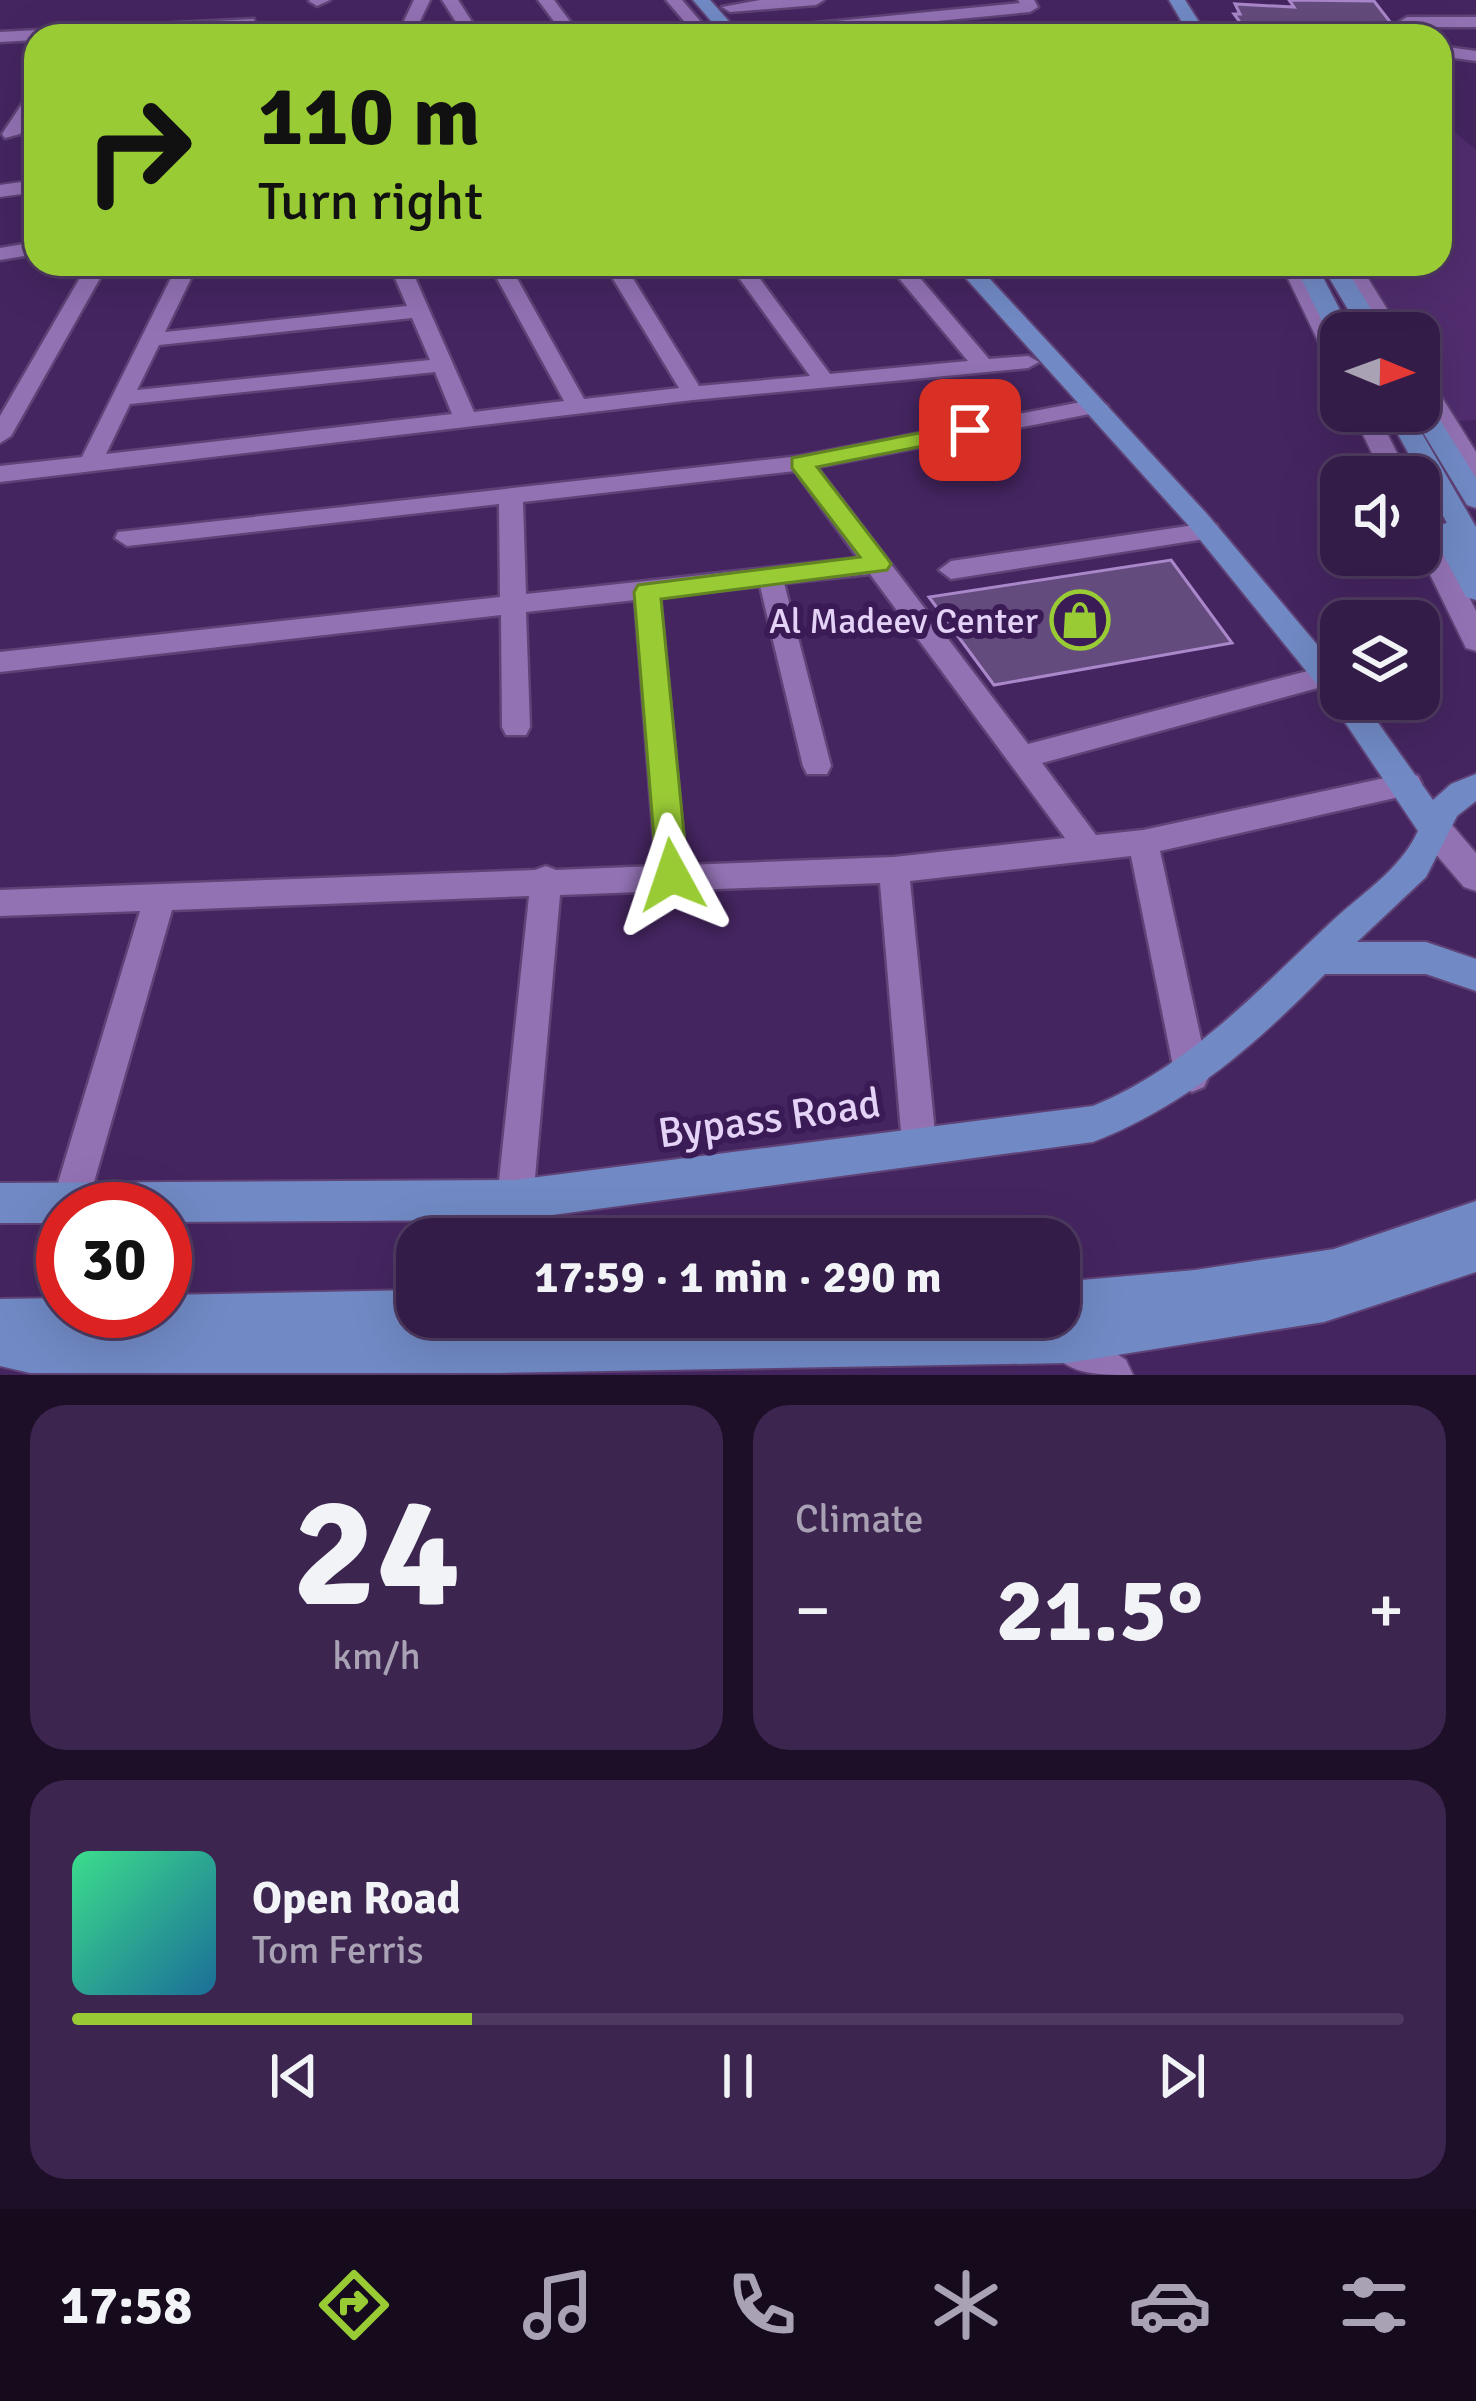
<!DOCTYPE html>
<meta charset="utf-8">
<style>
body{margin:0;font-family:Signika,sans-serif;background:#3c254f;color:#f1f3f6;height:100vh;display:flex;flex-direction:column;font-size:45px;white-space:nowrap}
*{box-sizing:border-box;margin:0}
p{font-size:39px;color:#a9a1b4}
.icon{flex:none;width:66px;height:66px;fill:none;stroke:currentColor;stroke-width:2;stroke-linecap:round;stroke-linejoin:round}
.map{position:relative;height:1375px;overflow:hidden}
.drawer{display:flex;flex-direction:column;gap:30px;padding:30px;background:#1d0f28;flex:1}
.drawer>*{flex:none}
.top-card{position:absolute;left:24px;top:24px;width:1428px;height:252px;border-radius:36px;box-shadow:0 12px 48px #0002,0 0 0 3px #4e3a60;background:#99cb35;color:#111;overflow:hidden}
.needle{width:78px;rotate:91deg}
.controls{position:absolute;left:1320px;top:312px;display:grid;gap:24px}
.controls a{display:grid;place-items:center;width:120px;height:120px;border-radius:24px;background:#341c48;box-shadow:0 12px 48px #0002,0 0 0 3px #4e3a60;font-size:60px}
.speed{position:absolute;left:36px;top:1182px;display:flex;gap:24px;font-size:60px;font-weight:700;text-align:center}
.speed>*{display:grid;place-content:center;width:156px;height:156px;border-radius:50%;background:#341c48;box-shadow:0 12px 48px #0002,0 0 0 3px #4e3a60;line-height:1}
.speed .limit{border:18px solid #d22;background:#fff;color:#111}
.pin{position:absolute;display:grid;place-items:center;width:102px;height:102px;color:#fff;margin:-51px;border-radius:24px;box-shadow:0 6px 18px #0006}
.me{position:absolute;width:132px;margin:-66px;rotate:355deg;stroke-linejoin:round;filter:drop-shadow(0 0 9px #0008)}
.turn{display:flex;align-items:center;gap:42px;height:252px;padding:0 36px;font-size:54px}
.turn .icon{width:156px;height:156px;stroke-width:2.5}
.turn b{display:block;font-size:84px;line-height:102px}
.big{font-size:90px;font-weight:700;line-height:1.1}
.drawer .tile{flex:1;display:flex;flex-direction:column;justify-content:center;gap:18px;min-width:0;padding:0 42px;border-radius:36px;background:#3c254f}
.drawer .dial{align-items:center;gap:0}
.dial b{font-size:156px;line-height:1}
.song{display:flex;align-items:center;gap:36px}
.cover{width:144px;height:144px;border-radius:18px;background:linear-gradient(135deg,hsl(150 70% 55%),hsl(200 70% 35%))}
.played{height:12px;border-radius:6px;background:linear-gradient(90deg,#99cb35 30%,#4e3a60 30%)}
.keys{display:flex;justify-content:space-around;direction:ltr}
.heat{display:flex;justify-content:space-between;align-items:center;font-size:66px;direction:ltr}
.drawer .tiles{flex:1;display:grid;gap:30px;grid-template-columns:1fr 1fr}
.tile:last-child{grid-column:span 2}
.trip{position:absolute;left:396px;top:1218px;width:684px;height:120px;border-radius:36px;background:#341c48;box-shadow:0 12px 48px #0002,0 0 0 3px #4e3a60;font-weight:700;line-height:120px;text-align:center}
.menu{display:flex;height:192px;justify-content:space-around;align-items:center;background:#150b1d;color:#a9a1b4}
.menu .icon{width:84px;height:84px}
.menu .on{color:#99cb35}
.menu b{font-size:54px;color:#f1f3f6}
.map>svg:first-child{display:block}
</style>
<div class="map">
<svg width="1476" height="1375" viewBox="0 0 1476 1375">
<rect width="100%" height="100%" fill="#452560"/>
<polygon fill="#512d6f" points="1440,120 1476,150 1476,420 1439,422 1419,389 1419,333 1385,333 1343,264 1440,264"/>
<g fill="#644b7d" stroke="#a987ca" stroke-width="3">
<polygon points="1289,0 1374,1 1401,36 1250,36 1234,14 1240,14 1235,4 1294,7"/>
<polygon points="1171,560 1232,643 994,685 929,597"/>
</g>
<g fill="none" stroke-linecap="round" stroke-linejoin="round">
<g stroke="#5f4276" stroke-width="5">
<g id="minor">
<polygon points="330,0 317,6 309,1 310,0"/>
<polygon points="414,0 430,0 413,36 397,36"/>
<polygon points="442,0 458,0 481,36 465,36"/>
<polygon points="538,0 554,0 581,36 565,36"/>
<polygon points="666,0 682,0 713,36 697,36"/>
<polygon points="760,0 824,0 816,5 730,12 722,7"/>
<polygon points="1018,0 1034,0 1038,7 1030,12 782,36 746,34 754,29 1020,3"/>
<polygon points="1407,17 1476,17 1476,27 1417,27 1422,36 1406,36 1399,22"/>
<polygon points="254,19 254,36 238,36 240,27 36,36 36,40 0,42 0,32"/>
<polygon points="1440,46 1476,51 1476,61 1440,56"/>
<polygon points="36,91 36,109 20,134 5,138 2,134 30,92"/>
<polygon points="36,242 36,254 0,260 0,248"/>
<polygon points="88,264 108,264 11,436 0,443 0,416"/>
<path d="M178,264H198L165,332L407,306L389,264H409L474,412L564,401L489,264H509L584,399L679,388L604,264H624L699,386L810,376L729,264H749L830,374L968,361L887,264H908L989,359L1028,356L1039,362L1028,368L693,400L0,482V466L82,457ZM412,318L430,360L137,390L159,345ZM435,372L452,414L106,454L130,404Z"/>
<polygon points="1122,264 1143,264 1145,267 1135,273"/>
<path d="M1097,399L1108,406L1105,411L817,467L1028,744L1327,666L1336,669L1340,676L1336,683L1042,763L1096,835L1143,830L1408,773L1418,776L1422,784L1418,792L1408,795L1160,851L1209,1076L1204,1087L1192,1092L1180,1087L1175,1076L1131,856L910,881L936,1143L931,1155L919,1160L907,1155L902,1143L880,883L560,895L533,1200L528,1213L515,1218L502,1213L497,1200L529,896L172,910L88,1203L85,1209H63V1218L57,1216L52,1203L140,911L0,916V890L535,870L546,866L556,870L656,866L635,600L526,612L530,727L526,735H506L502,727L501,615L0,672V652L500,597L499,504L127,546L115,538L118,532L801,456ZM795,471L858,558L526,594L523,502ZM870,574L1065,838L894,857L686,865L660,597L760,586L803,766L807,774H827L831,766L784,583Z"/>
<polygon points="1208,523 1217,525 1220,531 1217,537 951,579 939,570 951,561"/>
</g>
</g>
<g stroke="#5f4276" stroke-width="4">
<g id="tertiary">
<polygon points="1281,264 1303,264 1341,340 1341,371 1329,364"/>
<polygon points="1337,264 1359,264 1402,333 1378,333"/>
<polygon points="1419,373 1428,375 1476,452 1476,481 1467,479 1419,400"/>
<polygon points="1352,411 1376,411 1409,477 1383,477"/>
<polygon points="1419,515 1432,524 1476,611 1476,651 1466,648 1419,552"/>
<polygon points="1434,815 1446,818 1476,853 1476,891 1464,887 1422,838 1418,828 1422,818"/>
</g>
</g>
<g stroke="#5f4276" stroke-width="4">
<g id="secondary">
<polygon points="36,180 36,192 0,197 0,185"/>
<path d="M1067,1321L1126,1360L1133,1375C1096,1375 1062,1375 1046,1342L1052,1327Z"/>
</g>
</g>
<g stroke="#5f4276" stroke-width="4">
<g id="primary">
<polygon points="693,0 710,0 742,36 724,36"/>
<polygon points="1169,0 1185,0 1208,36 1190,36"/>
<path d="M953,264H976L1207,514L1341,673V699H1361L1433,800L1451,784L1476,774V801L1457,816L1426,877L1357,942H1426L1476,959V991L1426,974H1325C1255,1045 1187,1105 1093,1142L515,1220L165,1222V1209H63V1223H0V1183L515,1180L1093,1106C1188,1067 1255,993 1328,925C1359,895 1400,871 1418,831L1332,703L1189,526Z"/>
<polygon points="1294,264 1316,264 1352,333 1341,333 1341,342 1329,335"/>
<polygon points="1321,264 1343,264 1386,333 1362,333"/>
<polygon points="1419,398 1428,401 1476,478 1476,508 1467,505 1410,411 1419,411"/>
<polygon points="1385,411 1409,411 1476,527 1476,600 1466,597 1431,532 1435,526 1447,523"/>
<polygon points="1476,1201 1476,1272 1324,1322 1067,1363 499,1373 30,1373 0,1366 0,1299 63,1298 63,1311 165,1311 165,1295 417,1290 417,1317 435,1317 432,1326 420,1331 1052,1321 1044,1317 1059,1317 1059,1282 1195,1270 1334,1249"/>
</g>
</g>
<use href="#minor" fill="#9372b4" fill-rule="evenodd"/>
<use href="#tertiary" fill="#9372b4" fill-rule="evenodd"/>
<use href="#secondary" fill="#9372b4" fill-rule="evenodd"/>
<use href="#primary" fill="#718ac5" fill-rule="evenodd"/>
</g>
<polygon fill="#99cb35" stroke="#638422" stroke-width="3" points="970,423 978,425 978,435 817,467 887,558 891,564 887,570 661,599 688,875 683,884 672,888 661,884 657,875 634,592 638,585 860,557 792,468 792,458"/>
<defs>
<g id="shop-ring" transform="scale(3)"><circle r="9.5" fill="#3b1b55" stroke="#99cb35" stroke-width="1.5"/><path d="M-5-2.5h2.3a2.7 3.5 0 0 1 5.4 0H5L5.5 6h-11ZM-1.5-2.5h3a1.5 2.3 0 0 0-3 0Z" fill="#99cb35"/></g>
</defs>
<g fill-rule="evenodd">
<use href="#shop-ring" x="1080" y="620"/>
</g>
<g text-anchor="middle" stroke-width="12" stroke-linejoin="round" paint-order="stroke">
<g font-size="36" fill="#e4d3f7" stroke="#3b1b55" text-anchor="end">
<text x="1038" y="633">Al Madeev Center</text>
</g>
<g font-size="42" fill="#e4d3f7" stroke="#3b1b55">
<text transform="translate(769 1117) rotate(-8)" y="15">Bypass Road</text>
</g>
</g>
</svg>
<div class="controls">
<a><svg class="needle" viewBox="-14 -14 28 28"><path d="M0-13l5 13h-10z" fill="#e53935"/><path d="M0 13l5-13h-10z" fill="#a9a1b4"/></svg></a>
<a><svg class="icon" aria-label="sound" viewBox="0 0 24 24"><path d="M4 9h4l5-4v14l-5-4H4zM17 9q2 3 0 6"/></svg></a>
<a><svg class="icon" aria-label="layers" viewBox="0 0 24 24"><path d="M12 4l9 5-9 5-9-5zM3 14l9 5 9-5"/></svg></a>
</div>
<div class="speed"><div class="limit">30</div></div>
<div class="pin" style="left:970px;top:430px;background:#d93025"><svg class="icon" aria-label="arrive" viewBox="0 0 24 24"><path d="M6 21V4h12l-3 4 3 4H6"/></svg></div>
<svg class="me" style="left:672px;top:875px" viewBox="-20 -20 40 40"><path d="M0-17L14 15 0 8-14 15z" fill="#99cb35" stroke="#fff" stroke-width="4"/></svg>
<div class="trip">17:59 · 1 min · 290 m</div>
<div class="top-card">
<div class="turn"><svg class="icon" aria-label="right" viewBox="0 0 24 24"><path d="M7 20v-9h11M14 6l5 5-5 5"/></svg><div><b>110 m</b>Turn right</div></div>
</div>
</div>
<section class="drawer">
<div class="tiles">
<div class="tile dial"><b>24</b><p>km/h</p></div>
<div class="tile"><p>Climate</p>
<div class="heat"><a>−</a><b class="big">21.5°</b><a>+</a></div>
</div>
<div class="tile">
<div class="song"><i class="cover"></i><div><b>Open Road</b><p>Tom Ferris</p></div></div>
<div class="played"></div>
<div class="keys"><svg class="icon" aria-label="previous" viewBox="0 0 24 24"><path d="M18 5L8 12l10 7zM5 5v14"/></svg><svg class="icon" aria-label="pause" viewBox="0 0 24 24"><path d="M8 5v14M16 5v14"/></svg><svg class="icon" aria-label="next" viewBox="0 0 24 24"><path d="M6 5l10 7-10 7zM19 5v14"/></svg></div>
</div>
</div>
</section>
<nav class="menu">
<b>17:58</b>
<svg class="icon on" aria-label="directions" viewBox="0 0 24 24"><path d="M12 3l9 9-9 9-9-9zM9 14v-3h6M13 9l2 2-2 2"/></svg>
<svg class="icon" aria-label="music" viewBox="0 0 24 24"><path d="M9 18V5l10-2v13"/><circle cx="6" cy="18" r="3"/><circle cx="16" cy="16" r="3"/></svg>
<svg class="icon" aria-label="phone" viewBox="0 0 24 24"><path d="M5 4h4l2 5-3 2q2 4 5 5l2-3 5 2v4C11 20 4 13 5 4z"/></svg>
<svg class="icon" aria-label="climate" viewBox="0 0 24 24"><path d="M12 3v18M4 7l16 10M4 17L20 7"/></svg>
<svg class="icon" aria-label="car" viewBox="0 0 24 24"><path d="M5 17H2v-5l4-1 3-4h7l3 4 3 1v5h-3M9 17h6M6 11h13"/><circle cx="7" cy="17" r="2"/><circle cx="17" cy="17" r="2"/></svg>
<svg class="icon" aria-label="filters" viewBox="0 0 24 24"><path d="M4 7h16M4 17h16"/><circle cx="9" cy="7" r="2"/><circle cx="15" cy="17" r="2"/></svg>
</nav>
